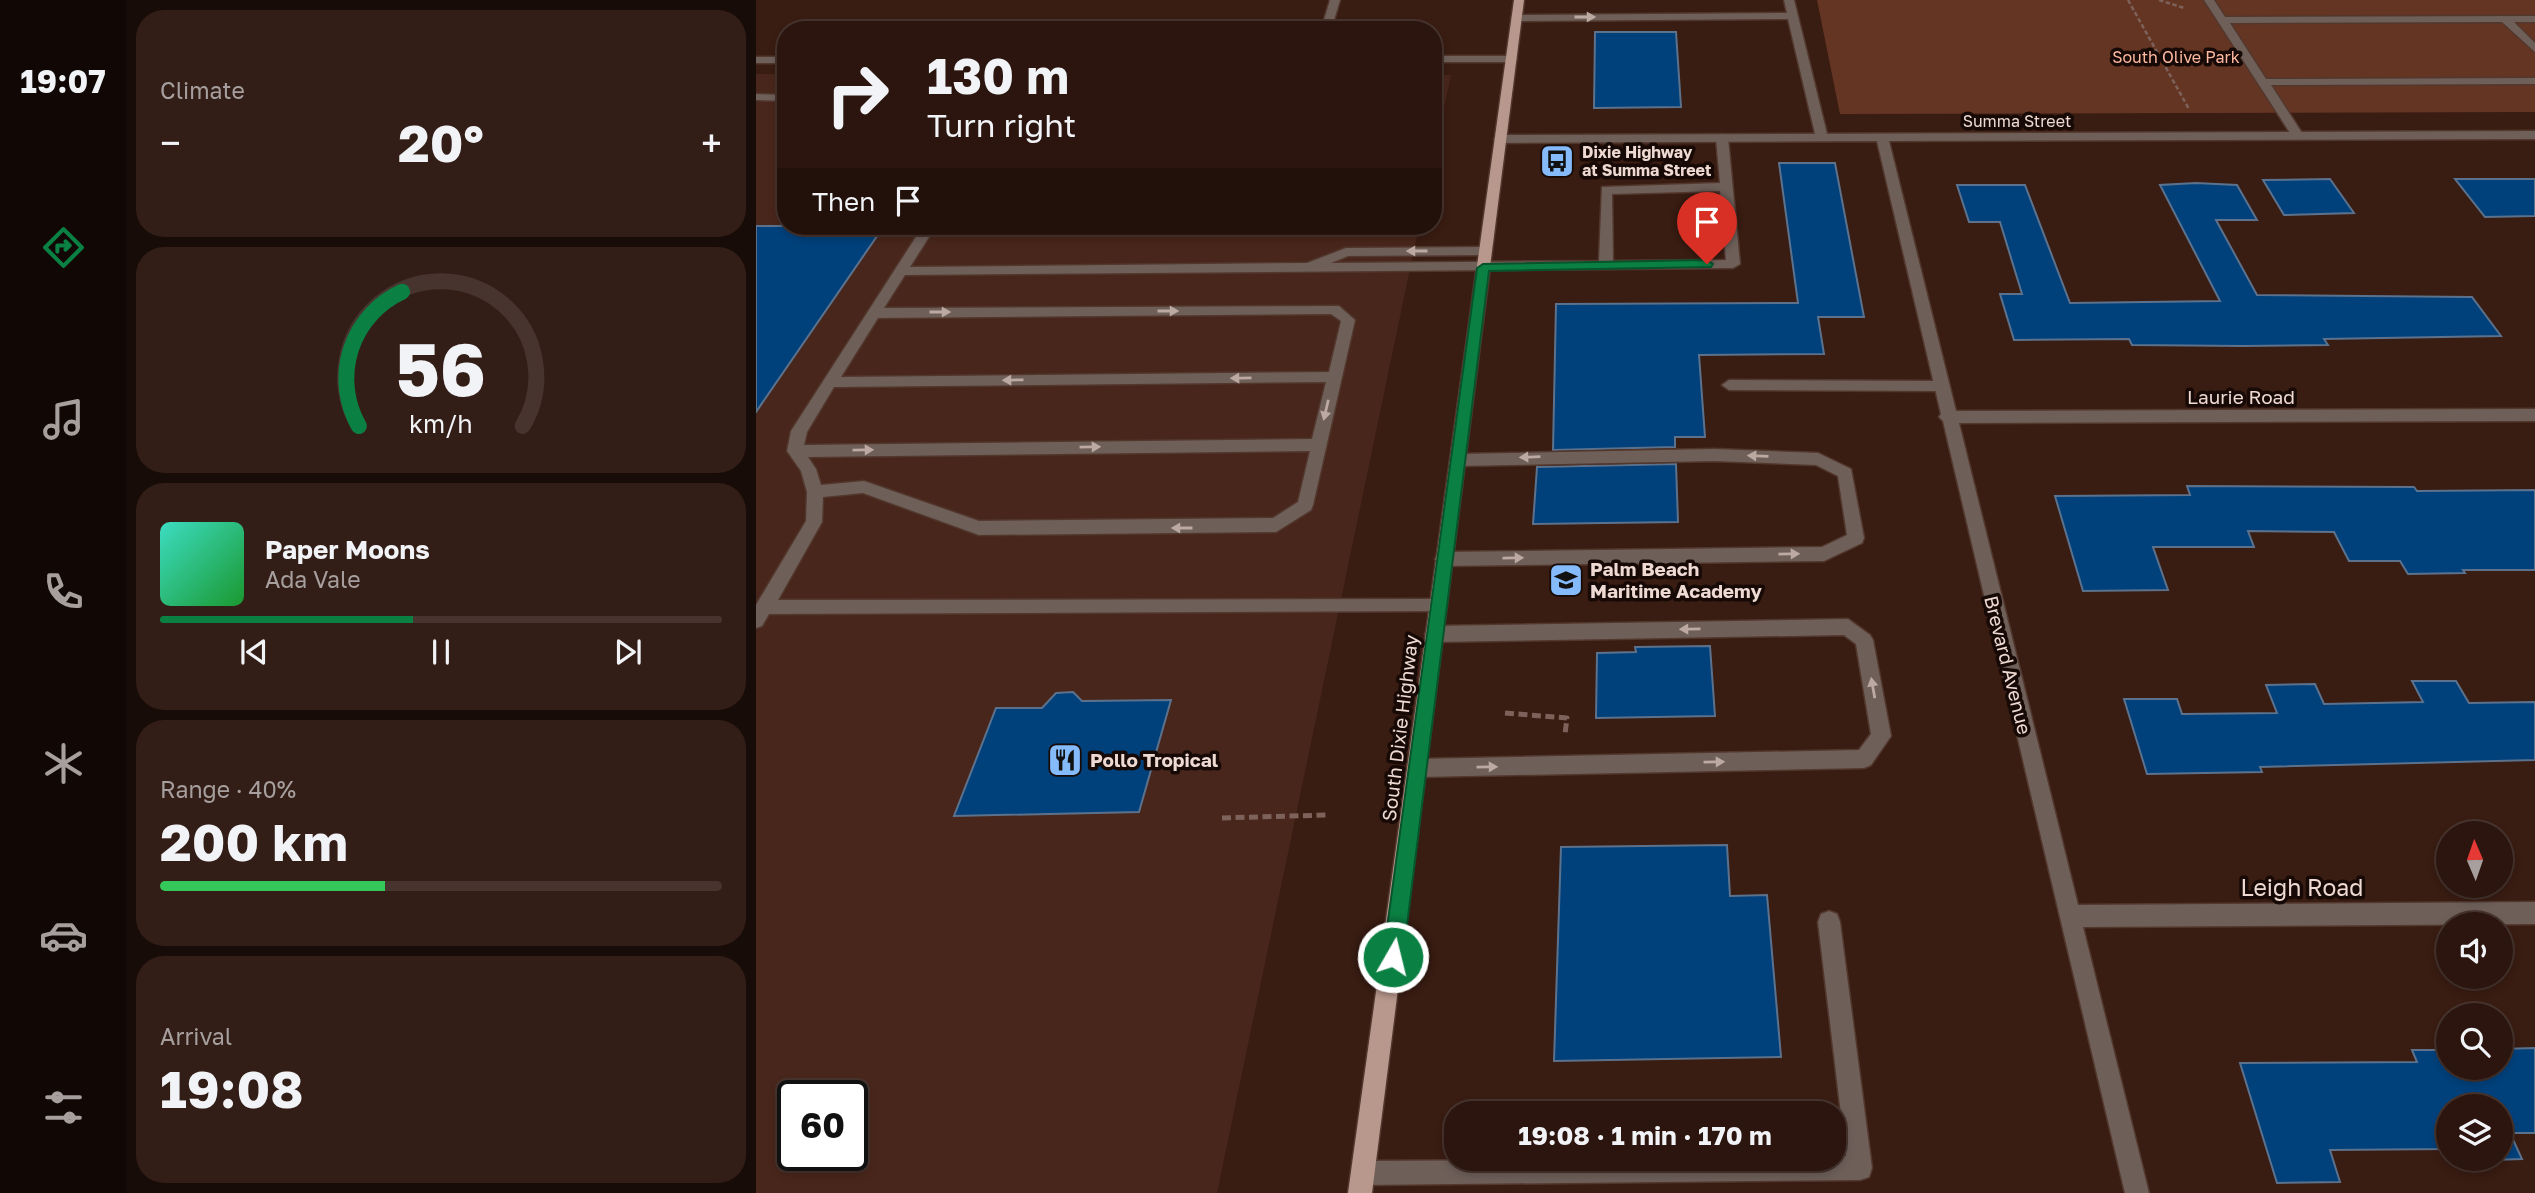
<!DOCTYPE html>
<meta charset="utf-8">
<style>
body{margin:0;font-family:"Golos Text",sans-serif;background:#331e17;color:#f1f3f6;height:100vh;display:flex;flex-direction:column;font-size:26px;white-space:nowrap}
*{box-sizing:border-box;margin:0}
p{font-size:23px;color:#a69f9e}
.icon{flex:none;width:38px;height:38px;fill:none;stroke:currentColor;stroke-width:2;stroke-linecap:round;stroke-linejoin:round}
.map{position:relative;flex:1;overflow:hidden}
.details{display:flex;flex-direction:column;gap:10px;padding:10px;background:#180c08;width:630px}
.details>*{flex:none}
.guide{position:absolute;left:21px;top:21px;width:665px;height:214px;border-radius:28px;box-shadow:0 4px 10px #0003,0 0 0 2px #47342e;background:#2b150e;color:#f1f3f6;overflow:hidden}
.needle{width:46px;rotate:358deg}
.fabs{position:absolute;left:1680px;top:821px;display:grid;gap:14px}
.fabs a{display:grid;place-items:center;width:77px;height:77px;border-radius:50%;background:#2b150e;box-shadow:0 4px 10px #0003,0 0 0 2px #47342e;font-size:35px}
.speed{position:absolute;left:21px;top:1080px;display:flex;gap:14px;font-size:35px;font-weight:700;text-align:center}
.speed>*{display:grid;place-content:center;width:91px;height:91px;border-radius:50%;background:#2b150e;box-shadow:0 4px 10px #0003,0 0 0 2px #47342e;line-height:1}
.speed .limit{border:4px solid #111;border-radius:10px;background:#fff;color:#111}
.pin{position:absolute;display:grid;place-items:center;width:60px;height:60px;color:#fff;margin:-72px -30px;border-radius:50% 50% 50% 0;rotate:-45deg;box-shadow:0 0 7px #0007}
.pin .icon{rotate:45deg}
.me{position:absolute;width:77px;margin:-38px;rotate:8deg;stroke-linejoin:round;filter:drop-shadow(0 0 5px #0008)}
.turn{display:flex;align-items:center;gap:24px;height:147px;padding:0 35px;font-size:32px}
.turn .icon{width:91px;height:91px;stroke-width:2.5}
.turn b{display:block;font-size:49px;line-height:60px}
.then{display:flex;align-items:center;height:66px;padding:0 35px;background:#0003;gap:14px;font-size:26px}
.big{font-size:52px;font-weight:700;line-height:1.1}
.details .widget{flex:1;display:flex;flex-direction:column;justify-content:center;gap:10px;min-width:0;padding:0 24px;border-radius:28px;background:#331e17}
.details .dial{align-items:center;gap:0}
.dial svg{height:182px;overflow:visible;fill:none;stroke:#47342e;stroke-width:7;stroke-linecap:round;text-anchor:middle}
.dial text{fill:#f1f3f6;stroke:none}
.song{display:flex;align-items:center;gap:21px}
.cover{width:84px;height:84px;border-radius:10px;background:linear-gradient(135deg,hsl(170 70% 55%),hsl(130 70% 35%))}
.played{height:7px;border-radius:4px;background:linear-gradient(90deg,#0b8043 45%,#47342e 45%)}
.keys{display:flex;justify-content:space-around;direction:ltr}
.heat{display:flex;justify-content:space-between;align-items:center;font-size:38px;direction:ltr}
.charge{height:10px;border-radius:5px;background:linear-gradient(90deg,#34c759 40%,#47342e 0)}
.trip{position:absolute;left:688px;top:1101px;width:402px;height:70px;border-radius:28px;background:#2b150e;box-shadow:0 4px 10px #0003,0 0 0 2px #47342e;font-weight:700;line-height:70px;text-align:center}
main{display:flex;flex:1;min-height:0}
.tabs{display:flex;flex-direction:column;width:126px;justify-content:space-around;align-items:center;background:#110806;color:#a69f9e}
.tabs .icon{width:49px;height:49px}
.tabs .current{color:#0b8043}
.tabs b{font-size:32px;color:#f1f3f6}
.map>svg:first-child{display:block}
</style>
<main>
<nav class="tabs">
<b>19:07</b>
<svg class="icon current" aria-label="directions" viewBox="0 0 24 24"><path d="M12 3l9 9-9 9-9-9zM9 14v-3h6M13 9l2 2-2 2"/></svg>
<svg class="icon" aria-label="music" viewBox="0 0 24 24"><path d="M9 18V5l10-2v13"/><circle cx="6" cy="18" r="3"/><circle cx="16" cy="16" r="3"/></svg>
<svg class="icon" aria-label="phone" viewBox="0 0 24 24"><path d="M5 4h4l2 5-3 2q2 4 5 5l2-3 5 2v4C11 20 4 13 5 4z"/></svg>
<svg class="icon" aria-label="climate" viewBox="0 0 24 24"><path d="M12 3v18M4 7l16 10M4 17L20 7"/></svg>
<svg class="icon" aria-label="car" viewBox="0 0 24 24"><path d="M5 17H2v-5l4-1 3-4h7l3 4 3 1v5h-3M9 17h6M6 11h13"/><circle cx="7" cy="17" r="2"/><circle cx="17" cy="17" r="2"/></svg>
<svg class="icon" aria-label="filters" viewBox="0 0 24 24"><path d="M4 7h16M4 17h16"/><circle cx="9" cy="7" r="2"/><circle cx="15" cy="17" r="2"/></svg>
</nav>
<section class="details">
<div class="widget"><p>Climate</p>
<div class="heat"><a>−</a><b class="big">20°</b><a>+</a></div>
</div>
<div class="widget dial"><svg viewBox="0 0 100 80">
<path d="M14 69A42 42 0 1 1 86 69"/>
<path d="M14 69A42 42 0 0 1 33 10" stroke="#0b8043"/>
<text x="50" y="56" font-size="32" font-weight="700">56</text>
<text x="50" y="72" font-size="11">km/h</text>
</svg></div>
<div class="widget">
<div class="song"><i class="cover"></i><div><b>Paper Moons</b><p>Ada Vale</p></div></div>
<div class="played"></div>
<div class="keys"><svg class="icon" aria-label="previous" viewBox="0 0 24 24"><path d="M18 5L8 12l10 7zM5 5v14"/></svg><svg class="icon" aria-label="pause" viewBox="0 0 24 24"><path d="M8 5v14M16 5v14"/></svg><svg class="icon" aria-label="next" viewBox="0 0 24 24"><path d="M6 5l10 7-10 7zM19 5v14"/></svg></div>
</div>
<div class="widget"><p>Range · 40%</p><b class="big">200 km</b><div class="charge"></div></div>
<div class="widget"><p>Arrival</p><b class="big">19:08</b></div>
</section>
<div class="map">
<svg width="1779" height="1193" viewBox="0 0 1779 1193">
<rect width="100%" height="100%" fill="#391c12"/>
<g fill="#49261b" fill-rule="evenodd">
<path d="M0,74H30V226H663L461,1193H0ZM37,1096H96V1155H37Z"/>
<polygon points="677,75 695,75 677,159"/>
</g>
<polygon fill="#653524" points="1061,0 1779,0 1779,112 1084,114"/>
<g fill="#00417c" stroke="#5c728c" stroke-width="2">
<polygon points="839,32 920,32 925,107 838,108"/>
<polygon points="1023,163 1079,163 1108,317 1062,317 1068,354 943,355 949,437 919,437 919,447 797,450 800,304 1042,303"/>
<polygon points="1574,179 1598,213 1528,215 1507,180"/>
<polygon points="1699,179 1779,179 1779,216 1729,217"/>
<polygon points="1440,183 1481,185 1501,220 1460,220 1501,295 1716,297 1745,336 1568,339 1572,345 1487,346 1376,345 1373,339 1258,340 1244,294 1266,294 1244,222 1213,222 1201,185 1269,185 1314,303 1464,301 1404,185"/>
<polygon points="0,226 128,226 0,412"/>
<polygon points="920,464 922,522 777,524 781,467"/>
<polygon points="1431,486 1658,487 1661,491 1779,490 1779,570 1707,570 1709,573 1652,574 1644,561 1593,561 1578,532 1492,531 1498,547 1397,547 1412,590 1327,591 1299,496 1434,495"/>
<polygon points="954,646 959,716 840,718 841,653 880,652 879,647"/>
<polygon points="1656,681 1700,681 1713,703 1779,702 1779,760 1504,767 1506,772 1391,774 1368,699 1421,699 1426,714 1521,713 1510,685 1559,684 1568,704 1667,702"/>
<polygon points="317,692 326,701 415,700 383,812 198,816 240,708 286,708 300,693"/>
<polygon points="971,845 974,896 1011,895 1025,1057 798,1061 805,847"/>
<polygon points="1779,1048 1779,1133 1754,1133 1766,1159 1702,1161 1701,1158 1745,1158 1745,1106 1692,1106 1692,1149 1574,1150 1584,1182 1521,1183 1484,1063 1661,1062 1656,1050 1692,1050 1692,1068 1745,1068 1745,1049"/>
</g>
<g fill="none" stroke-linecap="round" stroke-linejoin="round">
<g stroke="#52372d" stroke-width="3">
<g id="service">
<polygon points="574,0 584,0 575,30 565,30"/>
<polygon points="1028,0 1038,0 1072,138 1070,141 1060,138 1032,19 760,21 755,18 760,15 1031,13"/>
<polygon points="1448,0 1458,0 1469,17 1779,16 1779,22 1758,22 1779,43 1779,52 1746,22 1474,23 1510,79 1779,78 1779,84 1515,85 1548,136 1538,139"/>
<polygon points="0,94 30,95 30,101 0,100"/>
<path d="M966,134L972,138L984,264L977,268L149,275L128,308L583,306L599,320L557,505L555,510L520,532L223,535L107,493L67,497L66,522L22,600L682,599L688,601L691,606L688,611L13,614L6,626L0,628V605L50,521L51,492L45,471L31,451L35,431L167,226H180L154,267L551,263L590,248L729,247L736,251L729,255L592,256L575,263L843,261L846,187L964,183L960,138ZM964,191L970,260L857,261L856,194ZM575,314L585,321L573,372L85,377L122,318ZM570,382L556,439L48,445L51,432L78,387ZM554,451L542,502L517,518L223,521L108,481L65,485L60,469L52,457Z"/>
<polygon points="973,380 1184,381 1191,386 1184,391 973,390 966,385"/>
<polygon points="958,449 1062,453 1095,469 1108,538 1106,543 1068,561 688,566 682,564 679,559 682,554 688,552 1066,547 1091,535 1082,476 1060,465 958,461 702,466 694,460 702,454"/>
<polygon points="1092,619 1114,635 1117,640 1135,736 1115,765 1108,768 663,777 656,774 653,768 656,762 663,759 1103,750 1115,734 1100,644 1088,635 678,642 672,639 669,634 672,629 678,626"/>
<polygon points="1073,911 1081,914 1084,922 1116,1168 1113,1177 1104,1180 607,1185 598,1182 595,1173 598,1164 607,1161 1078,1158 1078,1156 1090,1156 1062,922 1065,914"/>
</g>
</g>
<g stroke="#52372d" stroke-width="3">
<g id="minor">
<polygon points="677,56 755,56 761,59 755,62 677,62"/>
<rect x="0" y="57" width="30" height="6"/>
<polygon points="1779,131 1779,139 1133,141 1200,411 1779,409 1779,421 1203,423 1322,905 1779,902 1779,924 1327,927 1393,1193 1369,1193 1187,421 1183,417 1185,414 1121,141 744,143 738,139 744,135"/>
</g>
</g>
<g stroke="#52372d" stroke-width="3">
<polygon id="primary" points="758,0 768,0 616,1193 592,1193"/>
</g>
<g stroke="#7c625a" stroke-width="2.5" stroke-dasharray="4.5 2.5" stroke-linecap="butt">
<polyline points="1372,0 1433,109"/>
<polyline points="1403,0 1428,8"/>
</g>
<g stroke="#7c625a" stroke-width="5" stroke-dasharray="9 4.5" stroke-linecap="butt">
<polyline points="749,713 811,718 809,734"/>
<polyline points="466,818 571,815"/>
</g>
<use href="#service" fill="#6e5f59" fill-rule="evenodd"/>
<use href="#minor" fill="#6e5f59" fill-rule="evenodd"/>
<use href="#primary" fill="#b8988d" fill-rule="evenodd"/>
</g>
<defs><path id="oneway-solid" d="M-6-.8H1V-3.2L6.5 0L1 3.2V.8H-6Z" transform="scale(1.75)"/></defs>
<g fill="#bba9a2">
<use href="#oneway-solid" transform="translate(829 17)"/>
<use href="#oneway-solid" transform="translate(661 251) rotate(180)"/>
<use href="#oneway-solid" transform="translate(412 311)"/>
<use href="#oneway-solid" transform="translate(184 312)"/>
<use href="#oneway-solid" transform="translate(485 378) rotate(179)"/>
<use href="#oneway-solid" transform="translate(257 380) rotate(179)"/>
<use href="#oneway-solid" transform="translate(570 410) rotate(103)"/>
<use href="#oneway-solid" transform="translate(334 447) rotate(-1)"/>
<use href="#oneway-solid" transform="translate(107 450) rotate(-1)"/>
<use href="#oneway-solid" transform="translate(1002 456) rotate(-178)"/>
<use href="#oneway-solid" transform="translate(774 457) rotate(178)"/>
<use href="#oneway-solid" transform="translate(426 528) rotate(180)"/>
<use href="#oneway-solid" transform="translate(1033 554) rotate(-1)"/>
<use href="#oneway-solid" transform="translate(757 558) rotate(-1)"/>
<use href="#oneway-solid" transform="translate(934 629) rotate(179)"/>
<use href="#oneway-solid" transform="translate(1117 688) rotate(-100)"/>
<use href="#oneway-solid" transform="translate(958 762) rotate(-1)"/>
<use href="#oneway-solid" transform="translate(731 767) rotate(-1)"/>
</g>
<polygon fill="#0b8043" stroke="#07532c" stroke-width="2" points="951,260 957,264 955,267 733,271 647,957 644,964 637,967 630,964 627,957 721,268 727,264"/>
<defs>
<g id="bus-square" transform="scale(1.75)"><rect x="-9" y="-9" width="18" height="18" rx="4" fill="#85bbfb" stroke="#170a06"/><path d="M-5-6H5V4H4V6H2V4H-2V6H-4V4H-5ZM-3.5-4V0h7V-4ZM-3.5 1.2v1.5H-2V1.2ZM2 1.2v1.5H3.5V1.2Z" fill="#111"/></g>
<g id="school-square" transform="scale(1.75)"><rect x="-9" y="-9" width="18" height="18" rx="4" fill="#85bbfb" stroke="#170a06"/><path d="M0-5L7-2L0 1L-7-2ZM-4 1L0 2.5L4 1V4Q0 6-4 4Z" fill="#111"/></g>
<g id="restaurant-square" transform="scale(1.75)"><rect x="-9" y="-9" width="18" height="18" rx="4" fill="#85bbfb" stroke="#170a06"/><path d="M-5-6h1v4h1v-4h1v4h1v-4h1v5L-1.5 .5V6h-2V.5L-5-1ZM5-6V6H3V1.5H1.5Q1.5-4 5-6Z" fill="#111"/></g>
</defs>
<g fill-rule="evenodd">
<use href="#bus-square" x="801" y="161"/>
<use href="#school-square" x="810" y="580"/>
<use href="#restaurant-square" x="309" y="760"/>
</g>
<g text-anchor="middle" stroke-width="7" stroke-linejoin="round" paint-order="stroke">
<g font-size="16" fill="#feb9a0" stroke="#170a06">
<text x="1420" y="63">South Olive Park</text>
</g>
<g font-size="16" fill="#eedad3" stroke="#170a06">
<text x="1261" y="127">Summa Street</text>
</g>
<g font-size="16" font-weight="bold" fill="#eedad3" stroke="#170a06" text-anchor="start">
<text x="826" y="158">Dixie Highway<tspan x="826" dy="18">at Summa Street</tspan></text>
</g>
<g font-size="19" fill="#eedad3" stroke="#170a06">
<text x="1485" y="404">Laurie Road</text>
<text transform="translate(1252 665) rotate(76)" y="7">Brevard Avenue</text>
<text transform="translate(644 728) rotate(-83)" y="7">South Dixie Highway</text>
</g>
<g font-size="19" font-weight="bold" fill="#eedad3" stroke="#170a06" text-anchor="start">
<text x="834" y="576">Palm Beach<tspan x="834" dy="22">Maritime Academy</tspan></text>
<text x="334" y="767">Pollo Tropical</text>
</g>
<g font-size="23" fill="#eedad3" stroke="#170a06">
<text x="1546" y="896">Leigh Road</text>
</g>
</g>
</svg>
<div class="fabs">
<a><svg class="needle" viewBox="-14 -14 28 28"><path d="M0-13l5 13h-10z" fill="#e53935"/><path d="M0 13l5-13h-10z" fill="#a69f9e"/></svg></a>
<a><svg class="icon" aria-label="sound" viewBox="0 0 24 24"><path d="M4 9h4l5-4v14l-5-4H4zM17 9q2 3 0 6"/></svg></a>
<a><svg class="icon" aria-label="search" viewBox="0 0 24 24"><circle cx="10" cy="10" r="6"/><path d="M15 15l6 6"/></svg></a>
<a><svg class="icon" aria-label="layers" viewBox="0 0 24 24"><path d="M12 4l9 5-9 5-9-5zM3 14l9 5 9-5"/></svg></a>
</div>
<div class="speed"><div class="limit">60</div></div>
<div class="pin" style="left:951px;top:264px;background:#d93025"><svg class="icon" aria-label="arrive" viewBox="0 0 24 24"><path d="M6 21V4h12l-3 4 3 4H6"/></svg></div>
<svg class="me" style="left:637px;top:957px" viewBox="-20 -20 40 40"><circle r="17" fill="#0b8043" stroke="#fff" stroke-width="3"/><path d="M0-11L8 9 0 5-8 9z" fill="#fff"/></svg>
<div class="trip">19:08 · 1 min · 170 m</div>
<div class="guide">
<div class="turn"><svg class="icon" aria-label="right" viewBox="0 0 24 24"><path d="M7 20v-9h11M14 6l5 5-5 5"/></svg><div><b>130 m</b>Turn right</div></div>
<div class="then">Then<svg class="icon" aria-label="arrive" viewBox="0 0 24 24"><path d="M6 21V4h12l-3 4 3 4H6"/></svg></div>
</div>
</div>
</main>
